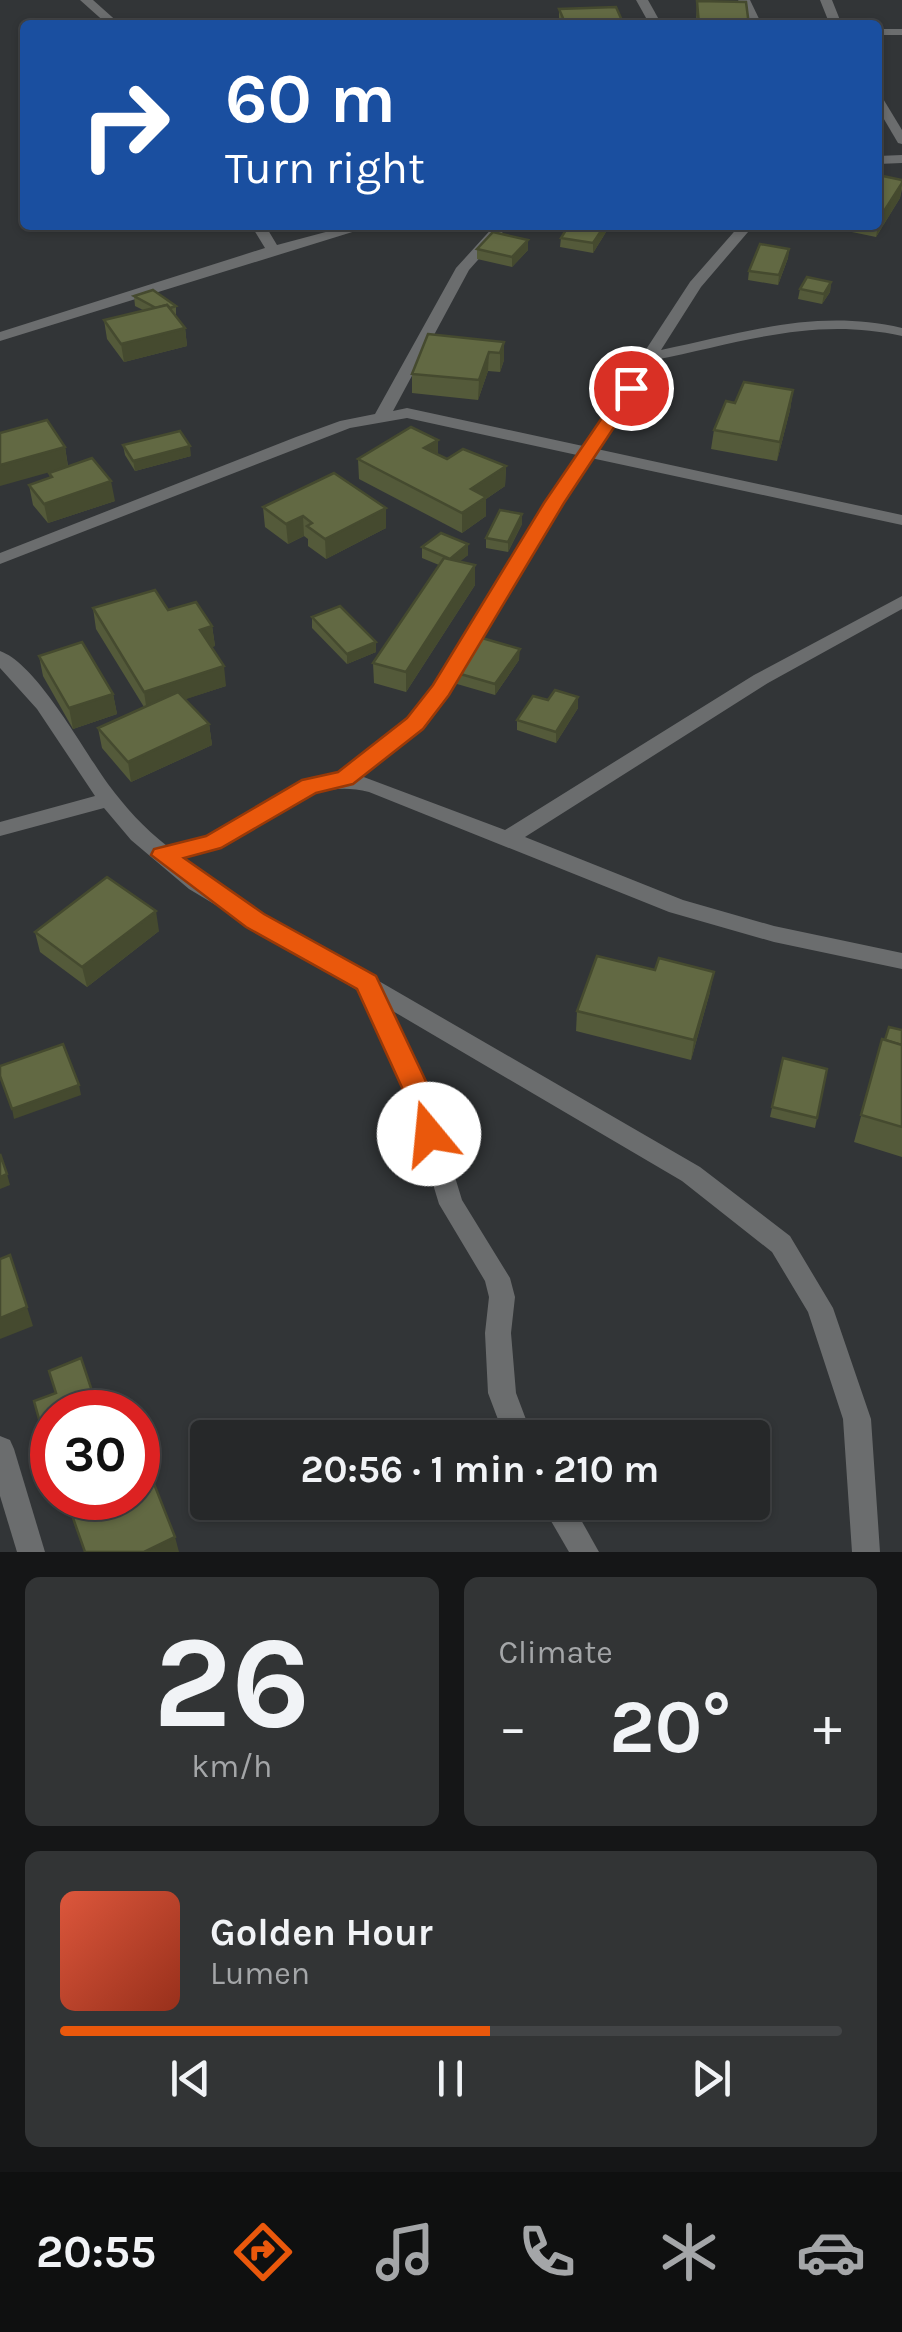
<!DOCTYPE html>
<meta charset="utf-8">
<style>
body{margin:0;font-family:Karla,sans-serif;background:#323435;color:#f1f3f6;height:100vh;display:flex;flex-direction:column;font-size:38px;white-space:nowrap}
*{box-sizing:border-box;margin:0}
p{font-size:32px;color:#a4a6a8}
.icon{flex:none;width:55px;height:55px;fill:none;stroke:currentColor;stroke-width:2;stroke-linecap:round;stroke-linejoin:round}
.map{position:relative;height:1552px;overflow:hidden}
.sheet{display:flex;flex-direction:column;gap:25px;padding:25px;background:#151617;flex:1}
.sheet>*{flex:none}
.banner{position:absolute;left:20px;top:20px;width:862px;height:210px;border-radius:10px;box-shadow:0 2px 8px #0004,0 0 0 2px #424446;background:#1a4fa0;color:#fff;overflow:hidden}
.speed{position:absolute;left:30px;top:1390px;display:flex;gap:20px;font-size:50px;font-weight:700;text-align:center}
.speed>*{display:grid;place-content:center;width:130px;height:130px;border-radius:50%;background:#262829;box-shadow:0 2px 8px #0004,0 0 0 2px #424446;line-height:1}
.speed .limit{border:15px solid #d22;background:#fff;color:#111}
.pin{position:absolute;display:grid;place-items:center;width:85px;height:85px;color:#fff;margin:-42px;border:5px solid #fff;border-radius:50%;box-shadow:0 2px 10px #0007}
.me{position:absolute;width:110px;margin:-55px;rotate:343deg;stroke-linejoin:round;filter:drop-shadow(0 0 8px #0008)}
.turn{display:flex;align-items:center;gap:35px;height:210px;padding:0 40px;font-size:45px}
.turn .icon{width:130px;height:130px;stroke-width:2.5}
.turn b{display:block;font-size:70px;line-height:85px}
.big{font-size:75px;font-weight:700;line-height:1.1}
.sheet .tile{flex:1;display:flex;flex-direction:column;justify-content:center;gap:15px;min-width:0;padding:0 35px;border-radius:15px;background:#323435}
.sheet .dial{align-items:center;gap:0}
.dial b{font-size:130px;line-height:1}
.song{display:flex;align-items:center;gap:30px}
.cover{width:120px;height:120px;border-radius:15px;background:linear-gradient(135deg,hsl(10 70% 55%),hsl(10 70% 35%))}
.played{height:10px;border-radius:5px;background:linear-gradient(90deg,#ea580c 55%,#424446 55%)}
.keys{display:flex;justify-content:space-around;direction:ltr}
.heat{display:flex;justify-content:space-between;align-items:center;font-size:55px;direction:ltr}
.sheet .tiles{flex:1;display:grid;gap:25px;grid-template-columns:1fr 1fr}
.tile:last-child{grid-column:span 2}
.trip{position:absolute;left:190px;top:1420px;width:580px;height:100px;border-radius:10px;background:#262829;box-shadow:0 2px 8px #0004,0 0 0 2px #424446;font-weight:700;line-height:100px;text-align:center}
.tabs{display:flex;height:160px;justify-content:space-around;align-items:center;background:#0f1010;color:#a4a6a8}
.tabs .icon{width:70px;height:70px}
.tabs .on{color:#ea580c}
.tabs b{font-size:45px;color:#f1f3f6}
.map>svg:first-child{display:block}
</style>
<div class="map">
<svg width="902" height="1552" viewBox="0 0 902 1552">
<rect width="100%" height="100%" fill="#323537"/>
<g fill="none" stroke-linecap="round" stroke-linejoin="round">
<g fill="#6b6d6e" fill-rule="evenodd">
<polygon points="80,0 93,0 121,25 108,25"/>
<polygon points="636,0 648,0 662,25 650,25"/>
<polygon points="738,0 750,0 762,25 750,25"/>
<polygon points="820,0 832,0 842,25 830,25"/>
<rect x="878" y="29" width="24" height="6"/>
<polygon points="878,96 882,97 902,130 902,144 898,143 878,109"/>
<polygon points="902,155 902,163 878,164 878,156"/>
<polygon points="251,225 265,225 277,245 352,225 375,225 0,341 0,332 265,248"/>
<path d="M495,225H509L469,270L393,411L407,408L583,446L690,282L740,225H754L701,287L661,350C745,333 815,308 902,328V336C814,316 740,343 654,360L597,449L902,515V525L591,458L448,694L422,729L361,776L505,830L754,675L902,596V609L768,683L525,837L683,900L774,926L902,953V969L774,942L669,912L369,792C303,776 275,825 219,848C207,853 193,855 181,858C237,904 303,938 366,974L375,976L377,980L700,1167L790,1236L833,1308L871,1419L880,1552H852L843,1419L808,1312L772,1252L682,1181L391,1010L429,1092L462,1200L510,1278L515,1297L511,1333L516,1393L533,1438H505L488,1393L485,1333L489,1297L485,1281L439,1204L405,1092L360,992L189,889L131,840L104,808L0,836V822L95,796L37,709L0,668V651C37,664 84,751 108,784C125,807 144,828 167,846L207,836L303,781L338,773L408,719L434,686L577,455L407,418L350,428L0,564V553L296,437L340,421L375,414L456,268Z"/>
<polygon points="0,1436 10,1440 14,1449 45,1552 17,1552 0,1496"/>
<polygon points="540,1502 571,1502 599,1552 569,1552"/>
</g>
</g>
<g fill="#545a3a">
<polygon points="697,1 749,25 696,25"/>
<polygon points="559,9 624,25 559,25"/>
<polygon points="878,175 902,180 902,189 900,198 876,237 818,225 878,225"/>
<polygon points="569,225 606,225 606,232 593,253 560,247 561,238"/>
<polygon points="528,240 528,250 512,267 477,259 477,249"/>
<polygon points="789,249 788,258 778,285 748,280 749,271"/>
<polygon points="831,282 830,292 822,304 798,299 800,289"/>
<polygon points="134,296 176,306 176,316 185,328 187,346 124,362 107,339 104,320 143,310 135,306"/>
<polygon points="504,342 504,360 500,372 488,371 478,400 412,393 412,374"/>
<polygon points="793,390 790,410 777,461 711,449 714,430"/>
<polygon points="438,440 438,455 447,459 506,466 505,486 486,499 486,516 462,533 359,479 358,459"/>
<polygon points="123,445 191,456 135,471 125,455"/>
<polygon points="65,447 68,466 115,501 48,523 33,505 29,485 50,478 49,473 62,468"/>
<polygon points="263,507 386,528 326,559 308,546 308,539 304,536 288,544 265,527"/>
<polygon points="522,524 508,552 486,548 486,538"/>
<polygon points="422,547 468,555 460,561 475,585 406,692 374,683 373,663 439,565 422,558"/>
<polygon points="93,608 168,610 212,626 215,646 211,647 226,686 185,699 209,724 212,745 131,782 102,748 98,728 144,707 96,629"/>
<polygon points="312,617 376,642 376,652 347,664 312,628"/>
<polygon points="39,656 113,694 117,714 73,729 43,676"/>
<polygon points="519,660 495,695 457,684 457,673"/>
<polygon points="578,697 578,708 556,743 517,730 517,720 548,700"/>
<polygon points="159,931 87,987 40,952 35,932"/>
<polygon points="655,970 710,992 691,1060 576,1031 577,1011"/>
<polygon points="902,1030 902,1157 854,1142 882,1039 885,1040"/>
<polygon points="783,1058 827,1069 815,1128 770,1117"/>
</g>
<g fill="#454a2f">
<polygon points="902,183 900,198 876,237 879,219"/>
<polygon points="605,225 606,225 606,232 593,253 593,243"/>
<polygon points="528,240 528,250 512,267 512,257"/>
<polygon points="789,249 788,258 778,285 779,275"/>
<polygon points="831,282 830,292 822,304 824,294"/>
<polygon points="185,328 187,346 124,362 121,344"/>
<polygon points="504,342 504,360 500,372 500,353"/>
<polygon points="489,352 488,371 478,400 479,380"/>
<polygon points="793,390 790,410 777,461 780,442"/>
<polygon points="438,440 438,459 424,448"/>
<polygon points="190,446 191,456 135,471 133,461"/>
<polygon points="65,447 68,467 0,486 0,465"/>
<polygon points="506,466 505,486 486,499 486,516 462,533 462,513 471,489"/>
<polygon points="111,481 115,501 48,523 44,504"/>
<polygon points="386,508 386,528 326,559 325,539"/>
<polygon points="522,514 522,524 508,552 508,542"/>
<polygon points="303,516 304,536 288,544 286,524"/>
<polygon points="468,544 468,555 449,570 449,560"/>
<polygon points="475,565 475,585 406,692 406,672"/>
<polygon points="212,626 215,646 202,650 200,630"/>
<polygon points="376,642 376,652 347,664 347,654"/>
<polygon points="520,649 519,660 495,695 495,684"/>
<polygon points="224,666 226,686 147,712 144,692"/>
<polygon points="113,694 117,714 73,729 69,708"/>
<polygon points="578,697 578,708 556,743 556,732"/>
<polygon points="209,724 212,745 131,782 128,762"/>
<polygon points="156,911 159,931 87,987 82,967"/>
<polygon points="714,972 710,992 691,1060 694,1040"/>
<polygon points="79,1085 81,1095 14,1119 12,1109"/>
<polygon points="7,1174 10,1185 0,1189 0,1177"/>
<polygon points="27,1307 33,1326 0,1339 0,1318"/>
<polygon points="52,1434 52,1445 47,1447 44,1437"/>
<polygon points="175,1537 179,1552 144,1552"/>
</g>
<g fill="#626943" stroke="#454a2f" stroke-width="2.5">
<polygon points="697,1 746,2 749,25 699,25"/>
<polygon points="616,7 624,25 566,25 559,9"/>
<polygon points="878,175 902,180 902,183 879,219 878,218"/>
<polygon points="569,225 605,225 593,243 561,238"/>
<polygon points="493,232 528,240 512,257 477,249"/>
<polygon points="760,244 789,249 779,275 749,271"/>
<polygon points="807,277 831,282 824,294 800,289"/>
<polygon points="153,290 176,306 170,308 167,305 156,308 134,296"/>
<polygon points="167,305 185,328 121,344 104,320"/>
<polygon points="428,334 504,342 500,353 489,352 479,380 412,374"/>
<polygon points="744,382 793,390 780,442 714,430 726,401 735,403"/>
<polygon points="47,420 65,447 0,465 0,433"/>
<polygon points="411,427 438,440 424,448 447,459 463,449 506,466 471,489 486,497 462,513 358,459"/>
<polygon points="180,431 190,446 133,461 123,445"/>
<polygon points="92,458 111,481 44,504 29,485 52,477 49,473"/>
<polygon points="334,473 386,508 325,539 307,526 312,523 303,516 286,524 263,507"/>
<polygon points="500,510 522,514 508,542 486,538"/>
<polygon points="441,533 468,544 450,559 422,547"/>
<polygon points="444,558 475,565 406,672 373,663"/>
<polygon points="155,590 168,610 196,602 212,626 200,630 224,666 144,692 93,608"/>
<polygon points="340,606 376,642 347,654 312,617"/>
<polygon points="482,638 520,649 495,684 457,673"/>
<polygon points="82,642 113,694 69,708 39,656"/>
<polygon points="555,690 578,697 556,732 517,720 533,696 548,700"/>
<polygon points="178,692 209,724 128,762 98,728"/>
<polygon points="107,877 156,911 82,967 35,932"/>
<polygon points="597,956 655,970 659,958 714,972 694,1040 577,1011"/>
<polygon points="889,1027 902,1030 902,1045 885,1040"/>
<polygon points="882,1039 902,1045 902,1127 861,1115"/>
<polygon points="63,1044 79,1085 12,1109 0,1076 0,1066"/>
<polygon points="783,1058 827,1069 817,1118 772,1107"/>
<polygon points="0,1154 7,1174 0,1177"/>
<polygon points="10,1255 27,1307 0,1318 0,1259"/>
<polygon points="81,1358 99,1412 52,1412 52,1434 44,1437 34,1401 56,1393 49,1371"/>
<polygon points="143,1456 175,1537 144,1552 85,1552 73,1518 116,1498 138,1498 138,1459"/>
</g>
<polygon fill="#ea580c" stroke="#983908" stroke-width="2.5" points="625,384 640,388 564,503 449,695 423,729 353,784 316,793 221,848 184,858 264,914 376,976 431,1092 443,1134 439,1142 420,1142 404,1092 357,989 246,927 151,855 154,849 206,836 302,780 338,772 407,718 433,685 544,503"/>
</svg>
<div class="speed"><div class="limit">30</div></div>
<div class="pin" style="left:631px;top:388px;background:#d93025"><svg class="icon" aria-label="arrive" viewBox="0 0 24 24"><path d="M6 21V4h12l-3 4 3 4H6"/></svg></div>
<svg class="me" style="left:429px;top:1134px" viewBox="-20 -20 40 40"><circle r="19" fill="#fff"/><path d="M0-13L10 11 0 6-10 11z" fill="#ea580c"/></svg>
<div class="trip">20:56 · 1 min · 210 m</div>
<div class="banner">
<div class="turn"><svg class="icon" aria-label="right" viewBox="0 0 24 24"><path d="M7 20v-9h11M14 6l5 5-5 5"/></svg><div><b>60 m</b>Turn right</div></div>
</div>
</div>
<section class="sheet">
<div class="tiles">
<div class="tile dial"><b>26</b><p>km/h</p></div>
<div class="tile"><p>Climate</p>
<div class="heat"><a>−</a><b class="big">20°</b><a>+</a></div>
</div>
<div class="tile">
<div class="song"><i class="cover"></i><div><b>Golden Hour</b><p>Lumen</p></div></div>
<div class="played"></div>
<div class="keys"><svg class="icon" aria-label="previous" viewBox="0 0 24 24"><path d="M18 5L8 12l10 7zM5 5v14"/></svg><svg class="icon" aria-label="pause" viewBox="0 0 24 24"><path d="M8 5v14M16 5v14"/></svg><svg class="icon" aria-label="next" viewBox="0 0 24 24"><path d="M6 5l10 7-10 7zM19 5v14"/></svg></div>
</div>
</div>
</section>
<nav class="tabs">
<b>20:55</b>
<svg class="icon on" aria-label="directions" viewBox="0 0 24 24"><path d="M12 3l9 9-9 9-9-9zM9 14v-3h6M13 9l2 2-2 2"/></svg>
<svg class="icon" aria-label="music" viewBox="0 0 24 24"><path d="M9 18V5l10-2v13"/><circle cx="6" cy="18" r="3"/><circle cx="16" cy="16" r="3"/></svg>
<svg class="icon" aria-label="phone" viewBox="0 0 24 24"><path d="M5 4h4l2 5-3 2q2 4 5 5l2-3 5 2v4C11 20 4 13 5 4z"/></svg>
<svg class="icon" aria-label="climate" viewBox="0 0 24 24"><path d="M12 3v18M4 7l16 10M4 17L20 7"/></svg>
<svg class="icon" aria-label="car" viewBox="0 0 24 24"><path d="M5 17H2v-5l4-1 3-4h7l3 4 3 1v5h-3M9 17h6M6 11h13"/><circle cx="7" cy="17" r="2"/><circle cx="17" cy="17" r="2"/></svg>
</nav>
